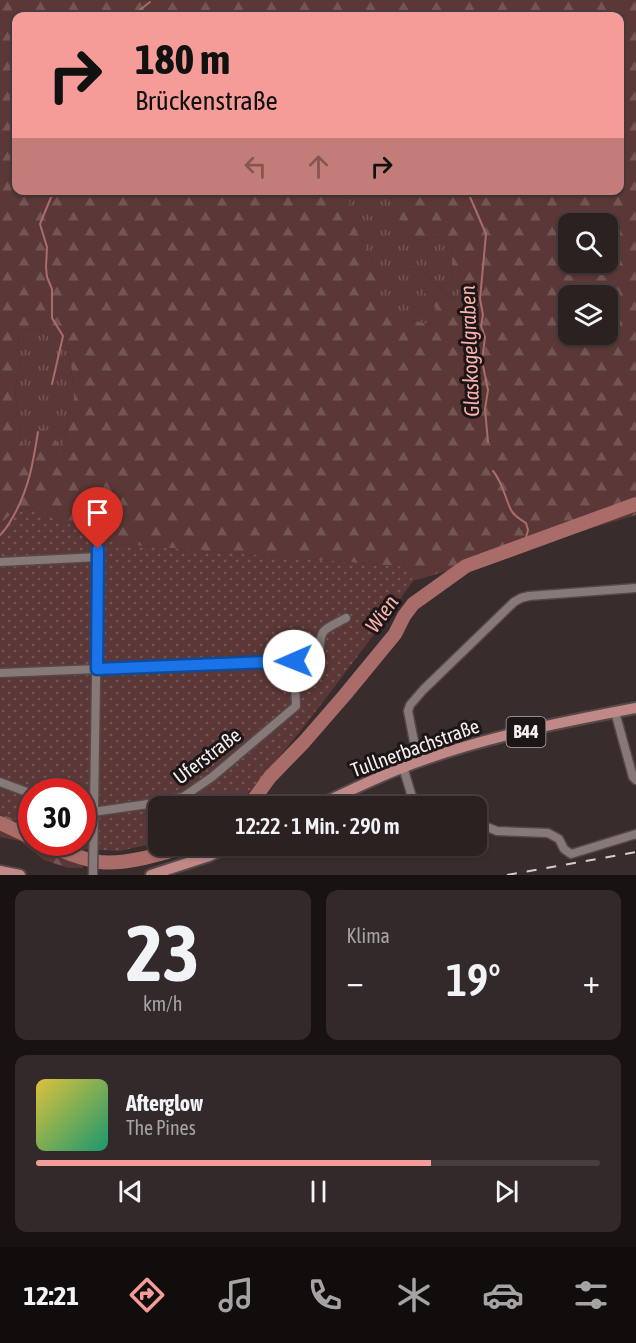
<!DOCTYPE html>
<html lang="de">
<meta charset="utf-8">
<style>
body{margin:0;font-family:"Asap Condensed",sans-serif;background:#33292a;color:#f1f3f6;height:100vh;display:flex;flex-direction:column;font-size:22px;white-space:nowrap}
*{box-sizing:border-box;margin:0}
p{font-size:20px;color:#a6a3a5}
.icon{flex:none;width:33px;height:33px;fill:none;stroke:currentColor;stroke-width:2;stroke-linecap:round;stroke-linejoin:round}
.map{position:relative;height:875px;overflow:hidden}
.drawer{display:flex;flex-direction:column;gap:15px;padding:15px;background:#181212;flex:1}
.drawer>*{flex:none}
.banner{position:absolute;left:12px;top:12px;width:612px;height:183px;border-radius:12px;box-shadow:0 2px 4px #0004,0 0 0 2px #473e3f;background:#f59b98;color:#111;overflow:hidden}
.controls{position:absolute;left:558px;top:213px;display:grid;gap:12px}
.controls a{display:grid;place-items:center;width:60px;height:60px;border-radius:12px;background:#2b2121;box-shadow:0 2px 4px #0004,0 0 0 2px #473e3f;font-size:30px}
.speed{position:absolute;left:18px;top:778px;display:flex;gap:12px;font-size:30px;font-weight:700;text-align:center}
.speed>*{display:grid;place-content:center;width:78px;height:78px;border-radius:50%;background:#2b2121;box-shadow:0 2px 4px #0004,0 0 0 2px #473e3f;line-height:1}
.speed .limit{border:9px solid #d22;background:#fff;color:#111}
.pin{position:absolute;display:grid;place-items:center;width:51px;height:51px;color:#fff;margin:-62px -26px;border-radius:50% 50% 50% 0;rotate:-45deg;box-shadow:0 0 6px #0007}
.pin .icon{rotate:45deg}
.me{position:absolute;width:66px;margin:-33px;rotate:269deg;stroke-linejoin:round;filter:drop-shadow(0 0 4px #0008)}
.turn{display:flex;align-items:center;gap:21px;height:126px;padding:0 24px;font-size:27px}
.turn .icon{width:78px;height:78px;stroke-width:2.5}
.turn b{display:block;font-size:42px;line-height:51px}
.lanes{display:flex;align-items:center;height:57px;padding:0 24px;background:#0003;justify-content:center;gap:30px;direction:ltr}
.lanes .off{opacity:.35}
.big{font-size:45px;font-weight:600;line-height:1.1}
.drawer .widget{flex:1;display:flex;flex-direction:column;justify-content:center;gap:9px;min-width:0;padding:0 21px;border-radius:12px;background:#33292a}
.drawer .dial{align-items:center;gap:0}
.dial b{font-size:78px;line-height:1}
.song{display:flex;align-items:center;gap:18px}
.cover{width:72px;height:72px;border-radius:9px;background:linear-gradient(135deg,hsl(50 70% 55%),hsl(160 70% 35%))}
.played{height:6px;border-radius:3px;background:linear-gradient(90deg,#f59b98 70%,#473e3f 70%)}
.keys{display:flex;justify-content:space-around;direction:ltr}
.heat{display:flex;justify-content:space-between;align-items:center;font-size:33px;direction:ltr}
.drawer .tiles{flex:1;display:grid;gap:15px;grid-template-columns:1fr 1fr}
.widget:last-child{grid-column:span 2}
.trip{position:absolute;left:148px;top:796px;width:339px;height:60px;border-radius:12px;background:#2b2121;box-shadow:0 2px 4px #0004,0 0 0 2px #473e3f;font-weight:600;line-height:60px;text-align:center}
.tab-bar{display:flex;height:96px;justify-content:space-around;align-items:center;background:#110d0d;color:#a6a3a5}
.tab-bar .icon{width:42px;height:42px}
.tab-bar .current{color:#f59b98}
.tab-bar b{font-size:27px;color:#f1f3f6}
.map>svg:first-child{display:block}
</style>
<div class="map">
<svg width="636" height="875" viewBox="0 0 636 875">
<defs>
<pattern id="grass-tufts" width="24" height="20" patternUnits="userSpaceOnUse" patternTransform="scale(1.5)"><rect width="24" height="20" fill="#5b3837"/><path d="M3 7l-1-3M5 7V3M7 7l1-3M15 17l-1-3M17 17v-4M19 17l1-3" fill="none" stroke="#735554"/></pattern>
<pattern id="forest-firs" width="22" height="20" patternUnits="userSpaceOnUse" patternTransform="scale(1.5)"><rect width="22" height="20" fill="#5b3837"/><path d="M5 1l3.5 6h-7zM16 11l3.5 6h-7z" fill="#735554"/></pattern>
<pattern id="garden-dots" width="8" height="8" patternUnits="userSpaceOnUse" patternTransform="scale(1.5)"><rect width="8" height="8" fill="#5b3837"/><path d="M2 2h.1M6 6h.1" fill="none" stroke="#735554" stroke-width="1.8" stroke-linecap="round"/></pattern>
</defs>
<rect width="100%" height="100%" fill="#392c2c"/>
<g fill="url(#grass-tufts)">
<polygon points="350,191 390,191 390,201 398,217 416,240 439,237 453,248 451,276 463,290 452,300 423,271 409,269 439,313 430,325 397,315 377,294 374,263 357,232 349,202"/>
<polygon points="25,328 38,329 53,340 65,341 71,364 74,397 67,425 63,457 27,462 21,444 15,390 20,361 18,335"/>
</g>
<g fill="url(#forest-firs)" fill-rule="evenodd">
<path d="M0,0H636V515L413,581L407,567L118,544L54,518L33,508L15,510L0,525ZM16,16H620V190L390,191V201L398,217L416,240L439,237L453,248L451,276L463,290L452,300L423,271L408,269L439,313L430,325L397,315L378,294L374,263L357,232L360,223L349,202L350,190H16ZM568,224H608V262H568ZM568,296H608V334H568ZM25,328L38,329L53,340L65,341L71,364L74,397L67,425L63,456L52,433L42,428L27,461L21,444L15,390L20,361L18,335Z"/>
<polygon points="0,814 26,822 31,832 32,843 64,843 85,849 81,860 83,868 68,868 44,860 20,841 0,837"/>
</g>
<path fill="url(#garden-dots)" d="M33,508L54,518L118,544L407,567L413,581C378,630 342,677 306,724C283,752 261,782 234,807H159V842L120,851L85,849L66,843H82V792H32L31,832L26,822L0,814V525L15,510Z"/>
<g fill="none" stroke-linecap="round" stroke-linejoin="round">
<g stroke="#aa6c69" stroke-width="2">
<polyline points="132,16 150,2"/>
<polyline points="467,190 486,234 480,299 483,315 481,326 485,337 482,361 488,390 485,409 488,442"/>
<polyline points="52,384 63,336 52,318 52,289 47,277 46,267 47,247 40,224 54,190"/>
<path d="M493,471C503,483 505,498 511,510C514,516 521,520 526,523L528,530L524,545"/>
<path d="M0,535C6,530 10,522 14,515C29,488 33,463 38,432"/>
</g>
<g stroke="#aa6c69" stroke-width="14">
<polyline points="248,807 270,777 304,742 344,696 395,634 404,616 413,604 466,566 636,504"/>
<polyline points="0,823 32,838"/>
<path d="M43,843C62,851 81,859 100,862C124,865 164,854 187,846"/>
</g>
<g stroke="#544948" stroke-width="11">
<g id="minor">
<polyline points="0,562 98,557"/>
<path d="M0,673L294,661L314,659C324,650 317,639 324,631C329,626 339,622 346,618"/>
<polyline points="615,712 633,777 636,780"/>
<polyline points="418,762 408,711 410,705 423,690 514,602 521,598 529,596 636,588"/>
<polyline points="403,767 415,807"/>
<polyline points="0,782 32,794"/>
<polyline points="82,810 93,812 155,803 183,797 212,777 296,706 294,661"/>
<polyline points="477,824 482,825 497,831 548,833 559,839 564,849 571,854 636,834"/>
<polyline points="93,875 98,549"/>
</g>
</g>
<g stroke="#544948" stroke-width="14">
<g id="major">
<path d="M315,807C343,794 371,780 399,769C475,739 557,723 636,708"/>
<polyline points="0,871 20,875"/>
<polyline points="151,875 209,856 230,846"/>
</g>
</g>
<use href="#minor" stroke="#877978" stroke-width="8"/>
<use href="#major" stroke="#c08886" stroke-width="10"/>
<polyline stroke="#d7cdcd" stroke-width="2" stroke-dasharray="10 10" stroke-linecap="butt" points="507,875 636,852"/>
</g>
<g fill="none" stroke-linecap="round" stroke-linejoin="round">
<g stroke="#114b97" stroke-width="15">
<polyline id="route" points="98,549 97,669 294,661"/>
</g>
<use href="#route" stroke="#1a73e8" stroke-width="10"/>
</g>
<g text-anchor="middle" stroke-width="6" stroke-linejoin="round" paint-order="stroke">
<rect fill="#1c1616" stroke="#b5adad" stroke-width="1.5" x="506.5" y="717" width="39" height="30" rx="4.5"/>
<g font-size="18" font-weight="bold" fill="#f7eeee">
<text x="526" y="738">B44</text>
</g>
<g font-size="20" fill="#f7eeee" stroke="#1c1616">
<text transform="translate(415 748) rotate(-20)" y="7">Tullnerbachstraße</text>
<text transform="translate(207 756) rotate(-37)" y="7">Uferstraße</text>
</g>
<g font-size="21" font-style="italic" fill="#fbb1ad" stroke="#1c1616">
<text transform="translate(470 351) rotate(-92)" y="7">Glaskogelgraben</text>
<text transform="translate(382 614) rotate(-54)" y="7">Wien</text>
</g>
</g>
</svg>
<div class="controls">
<a><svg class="icon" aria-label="search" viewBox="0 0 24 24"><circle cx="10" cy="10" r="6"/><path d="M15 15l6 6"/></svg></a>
<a><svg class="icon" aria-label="layers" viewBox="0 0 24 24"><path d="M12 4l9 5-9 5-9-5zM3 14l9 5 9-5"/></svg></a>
</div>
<div class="speed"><div class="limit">30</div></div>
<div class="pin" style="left:98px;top:549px;background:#d93025"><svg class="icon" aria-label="arrive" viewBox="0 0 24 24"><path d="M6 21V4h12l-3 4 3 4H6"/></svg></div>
<svg class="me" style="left:294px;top:661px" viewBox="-20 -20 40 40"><circle r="19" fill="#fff"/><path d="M0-13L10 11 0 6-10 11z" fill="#1a73e8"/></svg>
<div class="trip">12:22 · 1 Min. · 290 m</div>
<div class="banner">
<div class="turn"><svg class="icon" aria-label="right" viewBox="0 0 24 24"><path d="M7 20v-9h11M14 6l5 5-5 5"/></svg><div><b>180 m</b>Brückenstraße</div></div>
<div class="lanes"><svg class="icon off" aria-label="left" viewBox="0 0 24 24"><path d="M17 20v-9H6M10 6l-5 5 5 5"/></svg><svg class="icon off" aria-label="ahead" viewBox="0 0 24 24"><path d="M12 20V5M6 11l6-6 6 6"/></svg><svg class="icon" aria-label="right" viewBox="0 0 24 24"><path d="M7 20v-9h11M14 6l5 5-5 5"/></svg></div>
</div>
</div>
<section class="drawer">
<div class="tiles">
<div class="widget dial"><b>23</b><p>km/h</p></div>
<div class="widget"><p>Klima</p>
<div class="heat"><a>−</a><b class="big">19°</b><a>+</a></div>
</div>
<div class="widget">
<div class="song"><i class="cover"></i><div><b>Afterglow</b><p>The Pines</p></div></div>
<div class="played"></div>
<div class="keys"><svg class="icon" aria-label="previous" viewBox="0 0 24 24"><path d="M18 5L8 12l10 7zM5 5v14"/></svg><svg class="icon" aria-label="pause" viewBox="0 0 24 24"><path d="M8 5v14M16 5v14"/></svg><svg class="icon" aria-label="next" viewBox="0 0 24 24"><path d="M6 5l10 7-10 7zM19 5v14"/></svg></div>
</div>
</div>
</section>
<nav class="tab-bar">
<b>12:21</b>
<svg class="icon current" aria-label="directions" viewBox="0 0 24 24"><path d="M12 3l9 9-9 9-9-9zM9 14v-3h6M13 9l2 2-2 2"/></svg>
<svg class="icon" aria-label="music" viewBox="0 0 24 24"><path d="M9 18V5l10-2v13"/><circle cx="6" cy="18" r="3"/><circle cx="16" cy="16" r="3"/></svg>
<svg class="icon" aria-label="phone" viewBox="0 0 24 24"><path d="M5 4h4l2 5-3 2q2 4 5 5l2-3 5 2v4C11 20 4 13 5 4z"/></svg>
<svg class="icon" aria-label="climate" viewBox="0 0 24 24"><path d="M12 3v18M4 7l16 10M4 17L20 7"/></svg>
<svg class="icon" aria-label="car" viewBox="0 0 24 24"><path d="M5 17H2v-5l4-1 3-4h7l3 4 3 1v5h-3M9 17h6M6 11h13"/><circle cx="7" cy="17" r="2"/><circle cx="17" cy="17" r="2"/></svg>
<svg class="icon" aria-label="filters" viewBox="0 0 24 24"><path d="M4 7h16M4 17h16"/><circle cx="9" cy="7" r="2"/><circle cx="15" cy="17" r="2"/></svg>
</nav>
